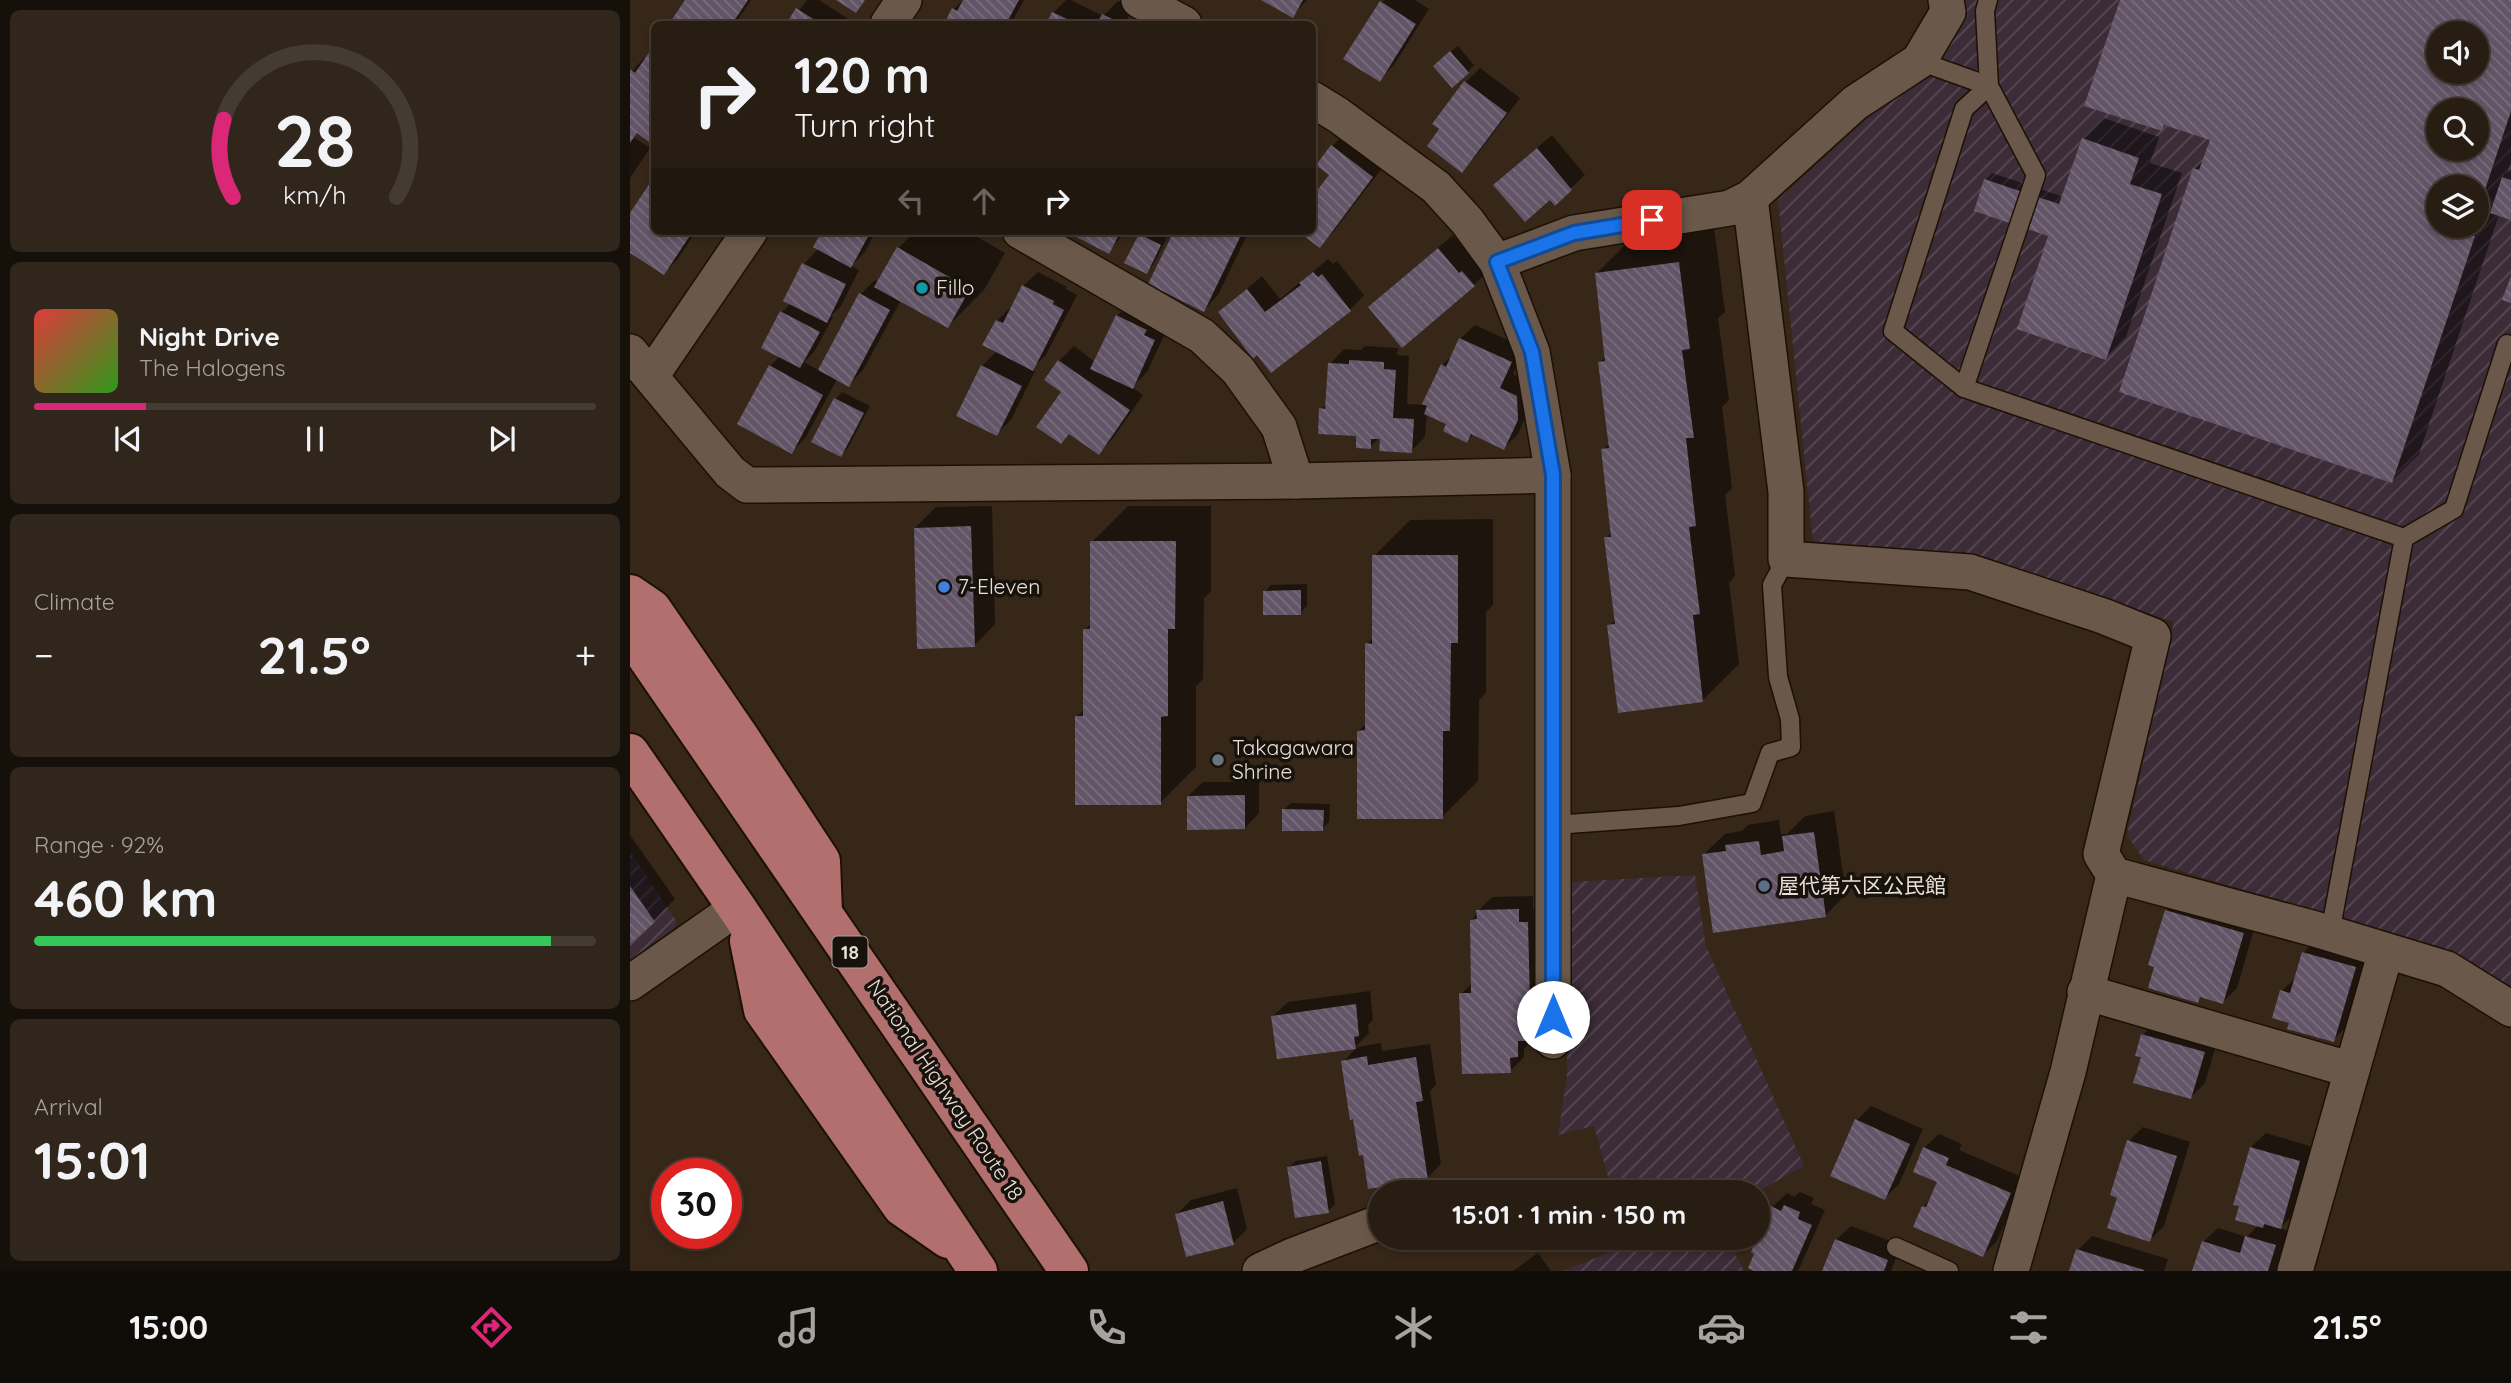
<!DOCTYPE html>
<meta charset="utf-8">
<style>
body{margin:0;font-family:Quicksand,"Noto Sans JP",sans-serif;background:#30261c;color:#f1f3f6;height:100vh;display:flex;flex-direction:column;font-size:26px;white-space:nowrap}
*{box-sizing:border-box;margin:0}
p{font-size:23px;color:#a5a2a0}
.icon{flex:none;width:38px;height:38px;fill:none;stroke:currentColor;stroke-width:2;stroke-linecap:round;stroke-linejoin:round}
.map{position:relative;flex:1;overflow:hidden}
.details{display:flex;flex-direction:column;gap:10px;padding:10px;background:#16100a;width:630px}
.details>*{flex:none}
.guide{position:absolute;left:21px;top:21px;width:665px;height:214px;border-radius:10px;box-shadow:0 4px 10px #0003,0 0 0 2px #443b33;background:#281d13;color:#f1f3f6;overflow:hidden}
.fabs{position:absolute;left:1796px;top:21px;display:grid;gap:14px}
.fabs a{display:grid;place-items:center;width:63px;height:63px;border-radius:50%;background:#281d13;box-shadow:0 4px 10px #0003,0 0 0 2px #443b33;font-size:35px}
.speed{position:absolute;left:21px;top:1158px;display:flex;gap:14px;font-size:35px;font-weight:700;text-align:center}
.speed>*{display:grid;place-content:center;width:91px;height:91px;border-radius:50%;background:#281d13;box-shadow:0 4px 10px #0003,0 0 0 2px #443b33;line-height:1}
.speed .limit{border:10px solid #d22;background:#fff;color:#111}
.pin{position:absolute;display:grid;place-items:center;width:60px;height:60px;color:#fff;margin:-30px;border-radius:14px;box-shadow:0 4px 10px #0006}
.me{position:absolute;width:77px;margin:-38px;rotate:0deg;stroke-linejoin:round;filter:drop-shadow(0 0 5px #0008)}
.turn{display:flex;align-items:center;gap:24px;height:147px;padding:0 28px;font-size:32px}
.turn .icon{width:91px;height:91px;stroke-width:2.5}
.turn b{display:block;font-size:49px;line-height:60px}
.lanes{display:flex;align-items:center;height:66px;padding:0 28px;background:#0003;justify-content:center;gap:35px;direction:ltr}
.lanes .off{opacity:.35}
.big{font-size:52px;font-weight:800;line-height:1.1}
.details .widget{flex:1;display:flex;flex-direction:column;justify-content:center;gap:10px;min-width:0;padding:0 24px;border-radius:10px;background:#30261c}
.details .dial{align-items:center;gap:0}
.dial svg{height:182px;overflow:visible;fill:none;stroke:#443b33;stroke-width:7;stroke-linecap:round;text-anchor:middle}
.dial text{fill:#f1f3f6;stroke:none}
.song{display:flex;align-items:center;gap:21px}
.cover{width:84px;height:84px;border-radius:10px;background:linear-gradient(135deg,hsl(0 70% 55%),hsl(110 70% 35%))}
.played{height:7px;border-radius:4px;background:linear-gradient(90deg,#db2777 20%,#443b33 20%)}
.keys{display:flex;justify-content:space-around;direction:ltr}
.heat{display:flex;justify-content:space-between;align-items:center;font-size:38px;direction:ltr}
.charge{height:10px;border-radius:5px;background:linear-gradient(90deg,#34c759 92%,#443b33 0)}
.trip{position:absolute;left:738px;top:1180px;width:402px;height:70px;border-radius:35px;background:#281d13;box-shadow:0 4px 10px #0003,0 0 0 2px #443b33;font-weight:800;line-height:70px;text-align:center}
.dock{display:flex;height:112px;justify-content:space-around;align-items:center;background:#100c08;color:#a5a2a0}
.dock .icon{width:49px;height:49px}
.dock .active{color:#db2777}
.dock b{font-size:32px;color:#f1f3f6}
main{display:flex;flex:1;min-height:0}
.map>svg:first-child{display:block}
</style>
<main>
<section class="details">
<div class="widget dial"><svg viewBox="0 0 100 80">
<path d="M14 69A42 42 0 1 1 86 69"/>
<path d="M14 69A42 42 0 0 1 10 35" stroke="#db2777"/>
<text x="50" y="56" font-size="32" font-weight="700">28</text>
<text x="50" y="72" font-size="11">km/h</text>
</svg></div>
<div class="widget">
<div class="song"><i class="cover"></i><div><b>Night Drive</b><p>The Halogens</p></div></div>
<div class="played"></div>
<div class="keys"><svg class="icon" aria-label="previous" viewBox="0 0 24 24"><path d="M18 5L8 12l10 7zM5 5v14"/></svg><svg class="icon" aria-label="pause" viewBox="0 0 24 24"><path d="M8 5v14M16 5v14"/></svg><svg class="icon" aria-label="next" viewBox="0 0 24 24"><path d="M6 5l10 7-10 7zM19 5v14"/></svg></div>
</div>
<div class="widget"><p>Climate</p>
<div class="heat"><a>−</a><b class="big">21.5°</b><a>+</a></div>
</div>
<div class="widget"><p>Range · 92%</p><b class="big">460 km</b><div class="charge"></div></div>
<div class="widget"><p>Arrival</p><b class="big">15:01</b></div>
</section>
<div class="map">
<svg width="1881" height="1271" viewBox="0 0 1881 1271">
<defs>
<pattern id="industrial-furrows" width="10" height="10" patternUnits="userSpaceOnUse" patternTransform="scale(1.75)"><rect width="10" height="10" fill="#3c2c38"/><path d="M-1 1l2-2M0 10L10 0M9 11l2-2" fill="none" stroke="#584a54"/></pattern>
<pattern id="building-back-hatch" width="6" height="6" patternUnits="userSpaceOnUse" patternTransform="scale(1.75)"><rect width="6" height="6" fill="#625567"/><path d="M-1 5l2 2M0 0l6 6M5-1l2 2" fill="none" stroke="#796d7c"/></pattern>
</defs>
<rect width="100%" height="100%" fill="#362719"/>
<g fill="url(#industrial-furrows)" fill-rule="evenodd">
<path d="M1329,0H1881V988L1824,953L1514,860L1497,835L1544,622L1355,557L1183,541L1148,200L1319,44ZM1808,33H1846V72H1808ZM1808,110H1846V149H1808ZM1808,187H1846V226H1808Z"/>
<polygon points="0,851 47,922 36,941 0,965"/>
<polygon points="1065,875 1076,946 1174,1166 1127,1192 982,1192 964,1126 928,1135 937,1076 939,882"/>
<polygon points="994,1237 1096,1237 1114,1271 933,1271 996,1246"/>
</g>
<g fill="#0007" fill-rule="evenodd">
<polygon points="57,0 121,0 105,24 41,24"/>
<polygon points="177,0 189,0 226,24 158,24"/>
<polygon points="333,0 394,0 381,24 316,24 324,9"/>
<polygon points="436,0 441,0 473,16 488,1 503,8 495,24 417,24 423,13"/>
<polygon points="634,0 677,0 662,16"/>
<polygon points="754,0 785,0 799,9 764,65 749,80 752,2"/>
<path d="M1492,0H1881V162L1877,174L1881,170V219L1869,215L1789,454L1762,481L1564,169L1576,158L1582,139L1537,124L1532,129ZM1808,33H1846V72H1808ZM1808,110H1846V149H1808ZM1808,187H1846V226H1808Z"/>
<polygon points="828,46 844,65 838,72 812,59"/>
<polygon points="24,48 24,134 19,140 8,132 3,137 20,148 0,178 0,73 16,56 17,58"/>
<polygon points="850,68 890,98 846,156 831,170 812,128 805,123 836,82"/>
<polygon points="1474,118 1529,137 1520,163 1552,173 1496,337 1475,358 1423,229 1356,180 1362,173 1434,197 1453,139"/>
<polygon points="716,132 756,163 704,231 690,246 670,231 682,231 702,175 702,146"/>
<polygon points="922,135 955,175 925,203 880,171"/>
<polygon points="24,180 24,231 66,231 48,259 34,273 0,251 0,217"/>
<polygon points="1084,227 1095,312 1088,318 1099,400 1092,407 1102,488 1095,495 1105,576 1099,583 1109,664 1073,700 979,626 986,619 976,538 982,532 973,450 980,443 970,362 976,356 966,274 1002,238"/>
<polygon points="194,231 246,231 235,252 221,266 229,270 211,306 201,316 203,317 184,352 174,362 190,371 231,294 245,280 249,282 268,248 286,231 337,231 375,253 354,290 318,326 271,300 233,370 219,385 207,379 176,437 162,452 140,366 150,356 152,312 161,303 156,300 174,264 189,248"/>
<polygon points="439,231 496,231 478,252"/>
<polygon points="514,231 522,231 537,238 523,265 517,272 510,235"/>
<polygon points="546,231 619,231 588,295 574,310"/>
<polygon points="823,235 844,261 858,271 844,285 755,293"/>
<polygon points="698,259 703,264 707,261 734,295 720,310 642,370 590,312 632,276 650,299"/>
<polygon points="408,272 437,287 436,289 447,295 416,355 402,369 405,371 381,420 366,434 352,366 367,351 367,321 381,307 393,286"/>
<polygon points="501,302 539,325 517,372 502,387 513,395 483,438 469,453 433,391 416,379 429,361 444,346 465,362 487,316"/>
<polygon points="845,325 895,348 883,374 900,382 901,404 888,434 874,448 844,434 837,440 818,423 797,413 795,437 781,451 752,438 750,437 740,447 728,435 691,409 698,403 700,364 714,349 731,350 735,346 768,348 767,355 779,356 777,404 794,405 812,365 824,354 830,339"/>
<polygon points="212,392 240,406 218,448 211,455 184,441 206,399"/>
<polygon points="362,506 365,624 344,646 285,528 306,507"/>
<polygon points="498,506 581,506 581,591 574,598 573,679 566,686 566,767 530,803 446,717 455,709 455,630 462,623 462,542"/>
<polygon points="863,519 863,605 856,612 856,693 849,700 848,781 812,817 728,731 737,723 737,644 744,637 744,556 780,520"/>
<polygon points="677,584 677,606 670,613 635,592 641,585"/>
<polygon points="573,782 629,782 629,813 615,828 558,796"/>
<polygon points="661,803 700,804 699,822 692,829 654,810"/>
<polygon points="1204,811 1216,894 1195,916 1073,855 1095,834 1112,831 1118,825 1149,820 1151,834 1157,834 1175,816"/>
<polygon points="0,835 45,899 11,934 0,942"/>
<polygon points="903,896 903,909 911,909 914,1025 894,1049 894,1057 880,1071 831,994 843,982 842,920 848,911 862,897"/>
<polygon points="1551,897 1627,919 1607,988 1593,1002 1572,996 1567,1001 1537,911"/>
<polygon points="1688,938 1740,953 1717,1026 1703,1040 1661,1022 1652,991 1667,976 1674,952"/>
<polygon points="740,991 743,1020 738,1025 739,1033 725,1047 643,1016 658,1002"/>
<polygon points="1527,1020 1588,1038 1575,1083 1561,1097 1513,1056 1513,1035"/>
<polygon points="751,1043 752,1051 800,1044 806,1085 800,1091 811,1164 797,1178 735,1152 713,1062 727,1047"/>
<polygon points="1241,1106 1293,1129 1269,1184 1255,1198 1227,1120"/>
<polygon points="1513,1127 1560,1142 1534,1226 1520,1240 1490,1197 1499,1141"/>
<polygon points="1636,1133 1683,1147 1665,1213 1650,1228 1659,1231 1646,1271 1564,1271 1573,1242 1588,1228 1617,1237 1628,1225 1621,1147"/>
<polygon points="1309,1134 1332,1144 1329,1150 1394,1178 1367,1241 1353,1255 1293,1207 1301,1198 1309,1181 1294,1148"/>
<polygon points="697,1156 705,1204 698,1211 659,1167 666,1161"/>
<polygon points="607,1188 617,1229 603,1243 547,1214 561,1200"/>
<polygon points="1170,1192 1184,1198 1181,1204 1195,1210 1168,1271 1128,1271 1126,1253 1142,1207 1157,1193 1164,1197"/>
<polygon points="1221,1226 1271,1245 1261,1271 1194,1271 1206,1240"/>
<polygon points="1462,1236 1538,1259 1534,1271 1441,1271 1448,1250"/>
<polygon points="908,1253 921,1271 883,1271"/>
</g>
<g fill="url(#building-back-hatch)" fill-rule="evenodd">
<polygon points="55,0 118,0 102,24 39,24"/>
<polygon points="206,0 235,0 226,13"/>
<polygon points="333,0 389,0 376,24 314,24 322,8 327,11"/>
<polygon points="631,0 673,0 663,18"/>
<path d="M1490,0H1881V111L1847,214L1846,187H1808V226H1843L1840,234L1845,236L1762,483L1489,392L1563,168L1569,170L1580,140L1534,125L1532,131L1454,106ZM1808,33H1846V72H1808ZM1808,110H1846V149H1808Z"/>
<polygon points="750,1 786,24 750,82 713,59"/>
<polygon points="166,8 191,24 156,24"/>
<polygon points="422,12 448,24 416,24"/>
<polygon points="472,14 490,23 489,24 467,24"/>
<polygon points="22,48 24,50 24,134 19,142 7,133 0,143 0,69 5,73"/>
<polygon points="820,51 839,73 822,88 803,66"/>
<polygon points="834,81 877,113 832,173 797,146 809,129 802,124"/>
<polygon points="1452,138 1509,158 1500,184 1532,194 1476,360 1387,329 1418,236 1344,211 1354,179 1429,204"/>
<polygon points="701,145 743,177 690,248 667,231 682,231 682,197 699,175 686,165"/>
<polygon points="907,148 942,190 925,206 920,200 895,222 863,185"/>
<polygon points="24,177 24,231 63,231 34,275 0,253 0,213"/>
<polygon points="1872,177 1881,180 1881,220 1860,213"/>
<polygon points="192,231 241,231 221,268 183,247"/>
<polygon points="435,231 491,231 479,254"/>
<polygon points="544,231 613,231 574,312 518,284"/>
<polygon points="509,234 531,245 517,274 494,263"/>
<polygon points="267,247 340,289 318,328 244,287"/>
<polygon points="808,248 829,273 832,271 845,286 772,348 738,307"/>
<polygon points="1049,262 1060,349 1052,350 1064,438 1056,438 1066,526 1059,527 1070,614 1063,615 1073,702 988,713 977,625 985,624 974,537 981,537 971,449 979,448 968,362 975,361 965,273"/>
<polygon points="172,263 216,284 197,323 153,301"/>
<polygon points="683,272 688,277 692,274 721,311 641,373 627,355 623,359 588,312 617,289 635,312 671,285 669,283"/>
<polygon points="1881,276 1881,303 1872,300"/>
<polygon points="392,285 424,301 423,304 434,310 403,371 352,345 366,320 373,323"/>
<polygon points="229,293 260,310 219,387 188,370"/>
<polygon points="150,311 190,332 170,368 131,348"/>
<polygon points="486,315 517,330 514,335 525,340 503,389 460,369"/>
<polygon points="829,338 882,362 870,388 887,396 888,420 874,450 841,434 837,443 813,431 816,424 794,414 797,406 792,404 811,364 816,367"/>
<polygon points="428,360 500,410 469,455 439,434 431,444 406,427 431,392 414,380"/>
<polygon points="719,360 754,362 754,369 766,370 763,418 784,419 782,453 749,451 750,439 741,439 741,449 726,448 726,436 688,434 689,408 695,409 698,363 719,364"/>
<polygon points="139,365 193,395 162,454 107,424"/>
<polygon points="351,365 392,386 367,436 326,416"/>
<polygon points="204,398 234,413 211,457 181,442"/>
<polygon points="341,526 345,647 287,649 284,528"/>
<polygon points="460,541 546,541 545,629 538,629 538,716 531,717 531,805 445,805 445,716 453,716 453,629 460,629"/>
<polygon points="742,555 828,555 828,643 821,643 820,731 813,731 813,819 727,819 727,731 735,730 735,643 742,644"/>
<polygon points="671,590 671,615 633,615 633,591"/>
<polygon points="615,795 615,829 557,830 557,796"/>
<polygon points="652,809 694,810 693,831 652,831"/>
<polygon points="1184,832 1196,917 1083,933 1072,854 1096,851 1095,845 1129,841 1131,855 1154,851 1152,836"/>
<polygon points="0,886 25,922 0,944"/>
<polygon points="889,909 889,922 898,922 901,1041 888,1041 888,1057 880,1058 881,1073 832,1074 829,993 841,993 840,920 847,919 846,910"/>
<polygon points="1535,910 1614,933 1593,1004 1570,997 1568,1003 1518,988 1524,967 1518,965"/>
<polygon points="1672,952 1726,967 1704,1042 1657,1029 1659,1023 1642,1018 1650,990 1660,993"/>
<polygon points="726,1004 729,1036 724,1037 726,1049 647,1059 641,1016"/>
<polygon points="1511,1034 1575,1052 1561,1099 1503,1083 1511,1057 1505,1056"/>
<polygon points="737,1056 738,1065 786,1057 793,1101 786,1102 798,1180 738,1189 733,1155 729,1156 723,1119 720,1120 711,1061"/>
<polygon points="1225,1119 1280,1144 1255,1200 1200,1176"/>
<polygon points="1497,1140 1547,1156 1520,1242 1477,1228 1487,1198 1480,1195"/>
<polygon points="1293,1147 1319,1158 1316,1165 1381,1193 1353,1257 1283,1227 1292,1206 1296,1207 1307,1182 1283,1172"/>
<polygon points="1620,1147 1670,1161 1651,1229 1634,1224 1633,1228 1605,1220 1609,1206 1603,1205"/>
<polygon points="691,1161 699,1213 665,1218 657,1167"/>
<polygon points="593,1201 604,1245 556,1257 545,1214"/>
<polygon points="1154,1205 1170,1212 1168,1219 1182,1225 1162,1271 1124,1271 1118,1268 1124,1254 1121,1252 1141,1206 1151,1211"/>
<polygon points="1615,1236 1646,1245 1638,1271 1562,1271 1572,1241 1610,1253"/>
<polygon points="1205,1239 1258,1260 1254,1271 1192,1271"/>
<polygon points="1446,1249 1514,1270 1514,1271 1439,1271"/>
</g>
<g fill="none" stroke-linecap="round" stroke-linejoin="round">
<g stroke="#1d1004" stroke-width="21">
<g id="service">
<polyline points="1358,0 1355,11 1359,86 1334,109 1263,331 1334,388 1774,538 1700,933"/>
<polyline points="1289,61 1359,86 1406,175 1334,388"/>
<polyline points="1774,538 1824,509 1877,344"/>
<polyline points="924,825 1049,816 1122,803 1140,753 1161,747 1160,719 1148,677 1142,585 1156,559"/>
<polyline points="1266,1247 1319,1271"/>
</g>
</g>
<g stroke="#1d1004" stroke-width="38">
<g id="minor">
<polyline points="509,0 554,24"/>
<polyline points="258,24 274,0"/>
<polyline points="682,99 708,115 806,187 837,221 867,262 902,352 923,475 923,1041"/>
<polyline points="1120,198 1156,492 1156,559 1340,572 1473,616 1523,636 1471,854 1484,875 1685,929 1817,969 1881,1009"/>
<polyline points="390,231 572,336 608,370 649,427 666,481"/>
<polyline points="867,262 944,233 1100,208 1120,198 1225,103 1289,61 1318,12 1316,0"/>
<polyline points="0,352 100,472 117,485 666,481 923,475"/>
<polyline points="21,376 120,231"/>
<polyline points="0,983 107,908"/>
<polyline points="1455,992 1722,1070 1665,1271"/>
<polyline points="1722,1070 1756,951"/>
<polyline points="630,1271 662,1256 751,1222"/>
<polyline points="1381,1271 1438,1072 1484,875"/>
</g>
</g>
<g stroke="#1d1004" stroke-width="42">
<g id="trunk">
<polyline points="0,594 22,609 111,739 191,861 193,913"/>
<polyline points="0,633 439,1271"/>
<polyline points="0,753 107,908 348,1271"/>
<polyline points="119,941 133,1010 272,1207 318,1239"/>
</g>
</g>
<use href="#service" stroke="#6a594a" stroke-width="18"/>
<use href="#minor" stroke="#6a594a" stroke-width="35"/>
<use href="#trunk" stroke="#b1706d" stroke-width="38"/>
</g>
<g fill="none" stroke-linecap="round" stroke-linejoin="round">
<g stroke="#114b97" stroke-width="18">
<polyline id="route" points="923,1017 923,475 902,352 867,262 944,233 1022,220"/>
</g>
<use href="#route" stroke="#1a73e8" stroke-width="12"/>
</g>
<circle fill="#0f9aa8" stroke="#18120c" stroke-width="2.5" cx="292" cy="288" r="7"/>
<circle fill="#3f7fe0" stroke="#18120c" stroke-width="2.5" cx="314" cy="587" r="7"/>
<circle fill="#6b7280" stroke="#18120c" stroke-width="2.5" cx="588" cy="760" r="7"/>
<circle fill="#5c6f8a" stroke="#18120c" stroke-width="2.5" cx="1134" cy="886" r="7"/>
<g text-anchor="middle" stroke-width="7" stroke-linejoin="round" paint-order="stroke">
<rect fill="#18120c" stroke="#aba29a" stroke-width="2" x="202.5" y="936.5" width="35" height="31" rx="5"/>
<g font-size="19" font-weight="bold" fill="#eadfd7">
<text x="220" y="959">18</text>
</g>
<g font-size="21" fill="#eadfd7" stroke="#18120c" text-anchor="start">
<text x="306" y="295">Fillo</text>
<text x="328" y="594">7-Eleven</text>
<text x="602" y="755">Takagawara<tspan x="602" dy="24">Shrine</tspan></text>
<text x="1148" y="893">屋代第六区公民館</text>
</g>
<g font-size="21" fill="#eadfd7" stroke="#18120c">
<text transform="translate(315 1090) rotate(56)" y="7">National Highway Route 18</text>
</g>
</g>
</svg>
<div class="fabs">
<a><svg class="icon" aria-label="sound" viewBox="0 0 24 24"><path d="M4 9h4l5-4v14l-5-4H4zM17 9q2 3 0 6"/></svg></a>
<a><svg class="icon" aria-label="search" viewBox="0 0 24 24"><circle cx="10" cy="10" r="6"/><path d="M15 15l6 6"/></svg></a>
<a><svg class="icon" aria-label="layers" viewBox="0 0 24 24"><path d="M12 4l9 5-9 5-9-5zM3 14l9 5 9-5"/></svg></a>
</div>
<div class="speed"><div class="limit">30</div></div>
<div class="pin" style="left:1022px;top:220px;background:#d93025"><svg class="icon" aria-label="arrive" viewBox="0 0 24 24"><path d="M6 21V4h12l-3 4 3 4H6"/></svg></div>
<svg class="me" style="left:923px;top:1017px" viewBox="-20 -20 40 40"><circle r="19" fill="#fff"/><path d="M0-13L10 11 0 6-10 11z" fill="#1a73e8"/></svg>
<div class="trip">15:01 · 1 min · 150 m</div>
<div class="guide">
<div class="turn"><svg class="icon" aria-label="right" viewBox="0 0 24 24"><path d="M7 20v-9h11M14 6l5 5-5 5"/></svg><div><b>120 m</b>Turn right</div></div>
<div class="lanes"><svg class="icon off" aria-label="left" viewBox="0 0 24 24"><path d="M17 20v-9H6M10 6l-5 5 5 5"/></svg><svg class="icon off" aria-label="ahead" viewBox="0 0 24 24"><path d="M12 20V5M6 11l6-6 6 6"/></svg><svg class="icon" aria-label="right" viewBox="0 0 24 24"><path d="M7 20v-9h11M14 6l5 5-5 5"/></svg></div>
</div>
</div>
</main>
<nav class="dock">
<b>15:00</b>
<svg class="icon active" aria-label="directions" viewBox="0 0 24 24"><path d="M12 3l9 9-9 9-9-9zM9 14v-3h6M13 9l2 2-2 2"/></svg>
<svg class="icon" aria-label="music" viewBox="0 0 24 24"><path d="M9 18V5l10-2v13"/><circle cx="6" cy="18" r="3"/><circle cx="16" cy="16" r="3"/></svg>
<svg class="icon" aria-label="phone" viewBox="0 0 24 24"><path d="M5 4h4l2 5-3 2q2 4 5 5l2-3 5 2v4C11 20 4 13 5 4z"/></svg>
<svg class="icon" aria-label="climate" viewBox="0 0 24 24"><path d="M12 3v18M4 7l16 10M4 17L20 7"/></svg>
<svg class="icon" aria-label="car" viewBox="0 0 24 24"><path d="M5 17H2v-5l4-1 3-4h7l3 4 3 1v5h-3M9 17h6M6 11h13"/><circle cx="7" cy="17" r="2"/><circle cx="17" cy="17" r="2"/></svg>
<svg class="icon" aria-label="filters" viewBox="0 0 24 24"><path d="M4 7h16M4 17h16"/><circle cx="9" cy="7" r="2"/><circle cx="15" cy="17" r="2"/></svg>
<b>21.5°</b>
</nav>
